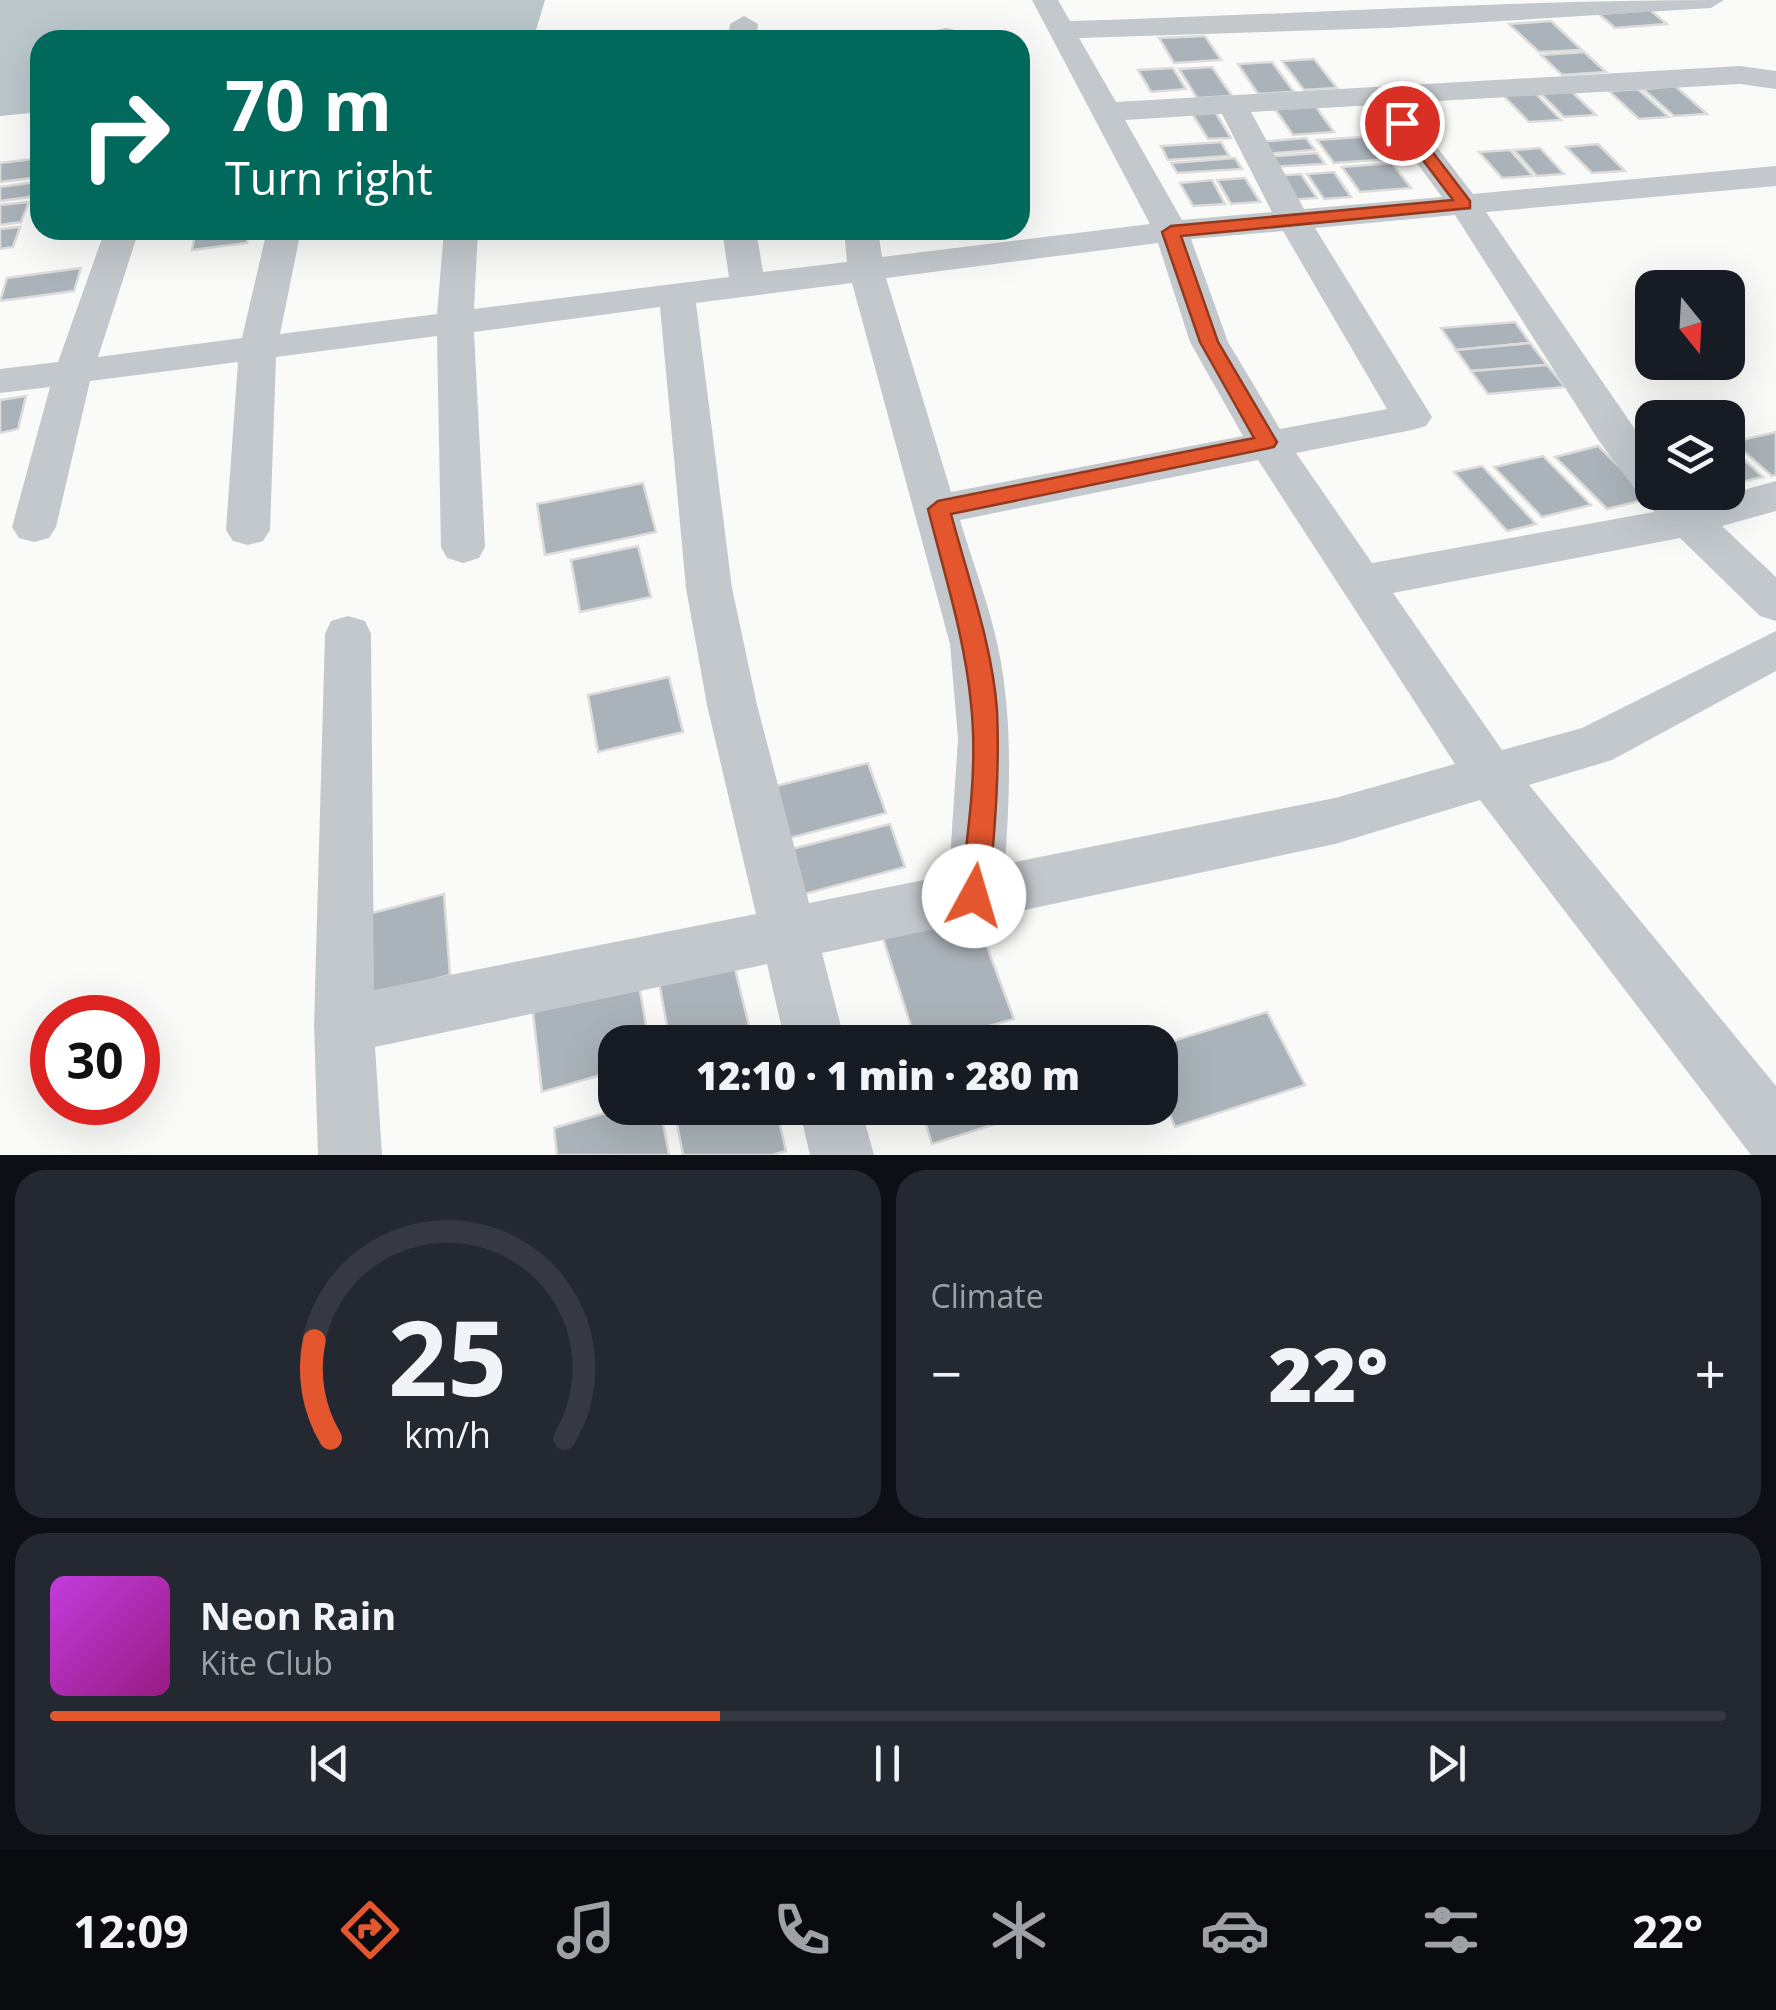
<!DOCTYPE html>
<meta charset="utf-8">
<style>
body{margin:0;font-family:"Open Sans",sans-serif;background:#242831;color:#f1f3f6;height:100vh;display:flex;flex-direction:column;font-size:38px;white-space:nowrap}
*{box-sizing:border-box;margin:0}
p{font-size:32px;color:#9ea1a6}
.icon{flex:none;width:55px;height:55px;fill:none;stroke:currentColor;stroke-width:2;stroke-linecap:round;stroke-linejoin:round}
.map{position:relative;height:1155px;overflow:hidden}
.drawer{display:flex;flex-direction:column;gap:15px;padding:15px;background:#0d0f14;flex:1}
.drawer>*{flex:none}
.guide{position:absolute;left:30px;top:30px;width:1000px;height:210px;border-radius:30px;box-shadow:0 10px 40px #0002;background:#00695c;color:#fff;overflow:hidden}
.needle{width:65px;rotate:162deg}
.buttons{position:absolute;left:1635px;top:270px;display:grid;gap:20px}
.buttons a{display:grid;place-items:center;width:110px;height:110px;border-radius:20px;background:#171b24;box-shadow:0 10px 40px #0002;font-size:50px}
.speed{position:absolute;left:30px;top:995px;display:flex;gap:20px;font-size:50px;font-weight:700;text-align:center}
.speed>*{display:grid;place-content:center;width:130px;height:130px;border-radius:50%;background:#171b24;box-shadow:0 10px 40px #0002;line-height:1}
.speed .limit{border:15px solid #d22;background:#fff;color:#111}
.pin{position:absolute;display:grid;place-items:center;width:85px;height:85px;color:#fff;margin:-42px;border:5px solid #fff;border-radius:50%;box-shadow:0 2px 10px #0007}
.me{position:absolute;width:110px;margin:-55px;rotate:6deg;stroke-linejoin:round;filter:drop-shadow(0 0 8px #0008)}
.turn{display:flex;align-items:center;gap:35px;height:210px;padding:0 30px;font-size:45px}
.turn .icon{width:130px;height:130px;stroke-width:2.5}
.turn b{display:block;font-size:70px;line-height:85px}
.big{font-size:75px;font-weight:800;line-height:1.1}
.drawer .widget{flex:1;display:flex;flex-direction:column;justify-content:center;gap:15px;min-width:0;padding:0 35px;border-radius:30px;background:#242831}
.drawer .dial{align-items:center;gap:0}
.dial svg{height:260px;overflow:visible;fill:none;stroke:#363941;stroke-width:7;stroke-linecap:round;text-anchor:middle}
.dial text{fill:#f1f3f6;stroke:none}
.song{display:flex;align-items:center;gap:30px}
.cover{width:120px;height:120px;border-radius:15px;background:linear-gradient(135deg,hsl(290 70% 55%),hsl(310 70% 35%))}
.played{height:10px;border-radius:5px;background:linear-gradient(90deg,#e4572e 40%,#363941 40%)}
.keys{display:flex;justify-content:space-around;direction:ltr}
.heat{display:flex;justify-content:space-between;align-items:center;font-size:55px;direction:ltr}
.drawer .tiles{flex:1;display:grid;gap:15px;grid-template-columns:1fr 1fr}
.widget:last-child{grid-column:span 2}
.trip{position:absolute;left:598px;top:1025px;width:580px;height:100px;border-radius:30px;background:#171b24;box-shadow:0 10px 40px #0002;font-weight:800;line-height:100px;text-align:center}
.tabs{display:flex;height:160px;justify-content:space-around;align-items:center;background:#090b0e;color:#9ea1a6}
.tabs .icon{width:70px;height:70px}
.tabs .selected{color:#e4572e}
.tabs b{font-size:45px;color:#f1f3f6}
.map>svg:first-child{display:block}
</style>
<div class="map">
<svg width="1776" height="1155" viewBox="0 0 1776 1155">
<rect width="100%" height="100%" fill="#fafaf8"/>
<polygon fill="#bbc7cb" points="0,0 545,0 533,40 40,40 40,112 0,116"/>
<g fill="#aab3b9" stroke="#dcdcda" stroke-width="2.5">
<polygon points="1650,10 1667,24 1615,28 1599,14"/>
<polygon points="1551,21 1582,50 1539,52 1509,24"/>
<polygon points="1205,36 1221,60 1174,63 1159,38"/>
<polygon points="1584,52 1606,72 1562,75 1541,55"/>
<polygon points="1314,59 1337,88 1304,90 1282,61"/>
<polygon points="1272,62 1294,92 1258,94 1238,64"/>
<polygon points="1212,67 1232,96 1197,98 1179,69"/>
<polygon points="1173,68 1186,89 1151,92 1138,70"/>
<polygon points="1675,86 1707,114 1674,116 1643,89"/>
<polygon points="1569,89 1596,115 1564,117 1538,91"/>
<polygon points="1638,89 1669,117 1639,119 1609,91"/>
<polygon points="1533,91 1561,120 1529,122 1501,93"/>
<polygon points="1313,103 1334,132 1293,135 1273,106"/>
<polygon points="1214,110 1231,138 1208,139 1191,112"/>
<polygon points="1374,136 1391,159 1334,163 1317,140"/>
<polygon points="1306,138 1315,150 1264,154 1257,142"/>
<polygon points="1221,142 1229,156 1168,160 1161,146"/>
<polygon points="1598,144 1625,171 1592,173 1566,147"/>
<polygon points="1540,148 1564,174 1537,176 1514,150"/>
<polygon points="1510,150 1533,176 1502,178 1479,152"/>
<polygon points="1317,153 1325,164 1270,167 1263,157"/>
<polygon points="40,158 40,177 0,182 0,163"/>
<polygon points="1235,158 1242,169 1177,173 1171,163"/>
<polygon points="1392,163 1411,188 1360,192 1342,167"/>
<polygon points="1334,172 1351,197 1324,199 1307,174"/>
<polygon points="1301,174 1317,198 1290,200 1274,176"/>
<polygon points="1245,178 1260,202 1231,204 1217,180"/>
<polygon points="1212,180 1225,204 1193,206 1180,183"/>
<polygon points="36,182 30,197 0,201 0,187"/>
<polygon points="29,202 21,222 0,225 0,205"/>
<polygon points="20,227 13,247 0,249 0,229"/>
<polygon points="249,230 247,243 192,250 195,233"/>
<polygon points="81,268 74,291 0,301 7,278"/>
<polygon points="1515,322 1530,343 1456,350 1441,328"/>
<polygon points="1530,343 1547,365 1471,371 1456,350"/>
<polygon points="1547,365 1565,387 1488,394 1471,371"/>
<polygon points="26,396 18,429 0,433 0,400"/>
<polygon points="1776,432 1776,475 1772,476 1733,442"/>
<polygon points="1728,445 1763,477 1728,485"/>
<polygon points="1598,446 1652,498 1607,509 1555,457"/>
<polygon points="1543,456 1591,505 1542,517 1494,467"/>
<polygon points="1482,466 1536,524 1507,531 1454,472"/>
<polygon points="643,483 656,532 545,555 537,504"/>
<polygon points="638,546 651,597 580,612 571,560"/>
<polygon points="669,677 683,732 598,752 588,695"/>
<polygon points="868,763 886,813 778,841 764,789"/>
<polygon points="890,824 905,867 797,896 784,851"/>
<polygon points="444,894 450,975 358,1000 357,917"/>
<polygon points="971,904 1014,1019 934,1042 916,1042 880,929"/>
<polygon points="733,961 753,1042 670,1042 659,982"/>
<polygon points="637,974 649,1042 615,1042 615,1071 542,1092 532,1003"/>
<polygon points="1267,1012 1305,1085 1175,1127 1160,1091 1160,1045"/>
<polygon points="1017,1028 1023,1042 970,1042"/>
<polygon points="622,1108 660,1108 669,1155 557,1155 554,1128"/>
<polygon points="674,1108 776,1108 786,1151 772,1155 683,1155"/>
<polygon points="921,1108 1046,1108 932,1144"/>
</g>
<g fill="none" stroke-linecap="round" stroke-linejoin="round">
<g fill="#c3c8cc" fill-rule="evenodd">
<path d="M1032,0H1058L1070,21C1288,15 1506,0 1724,0L1711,8L1387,28L1079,38L1116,102L1740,66L1776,71V89L1740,84L1403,103L1473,194L1776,166V186L1486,212L1652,454V492H1685L1697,503L1776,481V511L1722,526L1776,577V621L1760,616L1680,538L1393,593L1502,750L1582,728L1776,631V671L1612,760L1529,785L1776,1086V1155H1751L1480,800L1335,844L822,953L845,1042H785L767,964L375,1047L382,1155H318L314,1025L325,634L331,621L348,616L365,621L371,634L374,990L756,914L707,705L686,588L660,307L474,332L485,547L479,558L463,563L447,558L441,547L437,336L276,357L270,530L263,541L248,545L233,541L226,530L238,362L90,381L56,527L49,538L34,542L19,538L12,527L50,387L0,393V369L58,362L105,230H139L98,357L242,338L267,230H301L280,334L437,314L444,230H478L474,309L729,277L722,230H756L763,272L847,262L844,230H878L882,257L1150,224ZM1374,105L1442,197L1304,209L1251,112ZM1222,114L1272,212L1182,220L1125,120ZM1455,215L1599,441L1637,492L1651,496L1648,502L1654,512L1372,563L1296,453L1412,430L1426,426L1432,417L1315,228ZM1283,231L1387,409L1280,429L1228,342L1191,239ZM1158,243L1190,342L1243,436L951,492L886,278ZM852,283L950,644L958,739L949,875L809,903L757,705L732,588L696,303ZM1258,460L1455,764L1335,798L1005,864C1010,792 1013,718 998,647C989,604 972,561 960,520Z"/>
<polygon points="744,16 758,24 756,40 728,40 730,24"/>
<polygon points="946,28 956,30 961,40 933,40 936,30"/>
<polygon points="799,1108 861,1108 874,1155 810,1155"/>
</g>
</g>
<path fill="#e4572e" stroke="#94391e" stroke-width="2.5" d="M1397,120H1408L1470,201V208L1181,236L1218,342L1277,442L1274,447L951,514C968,578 992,644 997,710C1000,773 995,834 988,896L984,905L974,909L964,905L960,896C968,833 978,768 971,704C965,638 944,573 928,509L938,501L1254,438L1200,342L1162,232L1171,226L1453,200L1395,123Z"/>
</svg>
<div class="buttons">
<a><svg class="needle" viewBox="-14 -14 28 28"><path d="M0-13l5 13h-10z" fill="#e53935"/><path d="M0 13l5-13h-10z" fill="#9ea1a6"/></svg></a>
<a><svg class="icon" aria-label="layers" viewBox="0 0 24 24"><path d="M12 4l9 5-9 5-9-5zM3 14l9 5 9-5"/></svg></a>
</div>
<div class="speed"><div class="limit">30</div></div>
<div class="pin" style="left:1402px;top:123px;background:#d93025"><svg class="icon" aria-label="arrive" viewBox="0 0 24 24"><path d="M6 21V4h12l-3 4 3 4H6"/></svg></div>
<svg class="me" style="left:974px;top:896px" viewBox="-20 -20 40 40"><circle r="19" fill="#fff"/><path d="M0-13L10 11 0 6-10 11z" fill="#e4572e"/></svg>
<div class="trip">12:10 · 1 min · 280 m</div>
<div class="guide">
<div class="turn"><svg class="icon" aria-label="right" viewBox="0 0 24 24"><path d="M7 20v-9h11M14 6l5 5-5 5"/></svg><div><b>70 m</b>Turn right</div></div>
</div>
</div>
<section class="drawer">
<div class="tiles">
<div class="widget dial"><svg viewBox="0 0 100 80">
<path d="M14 69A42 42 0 1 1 86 69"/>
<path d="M14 69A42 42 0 0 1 9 39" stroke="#e4572e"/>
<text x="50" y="56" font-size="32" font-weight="700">25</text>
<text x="50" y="72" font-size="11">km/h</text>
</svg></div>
<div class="widget"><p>Climate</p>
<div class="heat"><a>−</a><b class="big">22°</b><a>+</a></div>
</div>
<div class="widget">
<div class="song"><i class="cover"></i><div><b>Neon Rain</b><p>Kite Club</p></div></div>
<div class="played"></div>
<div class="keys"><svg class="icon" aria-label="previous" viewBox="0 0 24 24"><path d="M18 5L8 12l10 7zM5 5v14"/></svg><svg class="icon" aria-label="pause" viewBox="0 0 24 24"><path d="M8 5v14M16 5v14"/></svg><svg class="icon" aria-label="next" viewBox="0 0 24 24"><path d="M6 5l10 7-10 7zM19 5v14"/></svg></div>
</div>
</div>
</section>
<nav class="tabs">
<b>12:09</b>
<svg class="icon selected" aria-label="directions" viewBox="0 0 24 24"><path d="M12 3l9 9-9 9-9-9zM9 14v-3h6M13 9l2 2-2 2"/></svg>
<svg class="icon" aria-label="music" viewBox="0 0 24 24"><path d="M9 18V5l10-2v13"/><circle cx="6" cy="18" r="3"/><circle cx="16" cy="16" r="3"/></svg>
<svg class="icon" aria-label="phone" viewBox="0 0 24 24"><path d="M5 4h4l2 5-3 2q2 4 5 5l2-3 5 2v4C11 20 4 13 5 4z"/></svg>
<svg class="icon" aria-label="climate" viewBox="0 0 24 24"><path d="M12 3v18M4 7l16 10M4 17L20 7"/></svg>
<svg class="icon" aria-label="car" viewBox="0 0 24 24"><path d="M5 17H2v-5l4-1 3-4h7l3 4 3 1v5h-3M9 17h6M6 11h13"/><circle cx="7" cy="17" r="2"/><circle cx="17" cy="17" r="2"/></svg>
<svg class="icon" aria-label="filters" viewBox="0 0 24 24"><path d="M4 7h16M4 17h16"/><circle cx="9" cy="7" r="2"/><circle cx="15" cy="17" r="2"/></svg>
<b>22°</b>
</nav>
